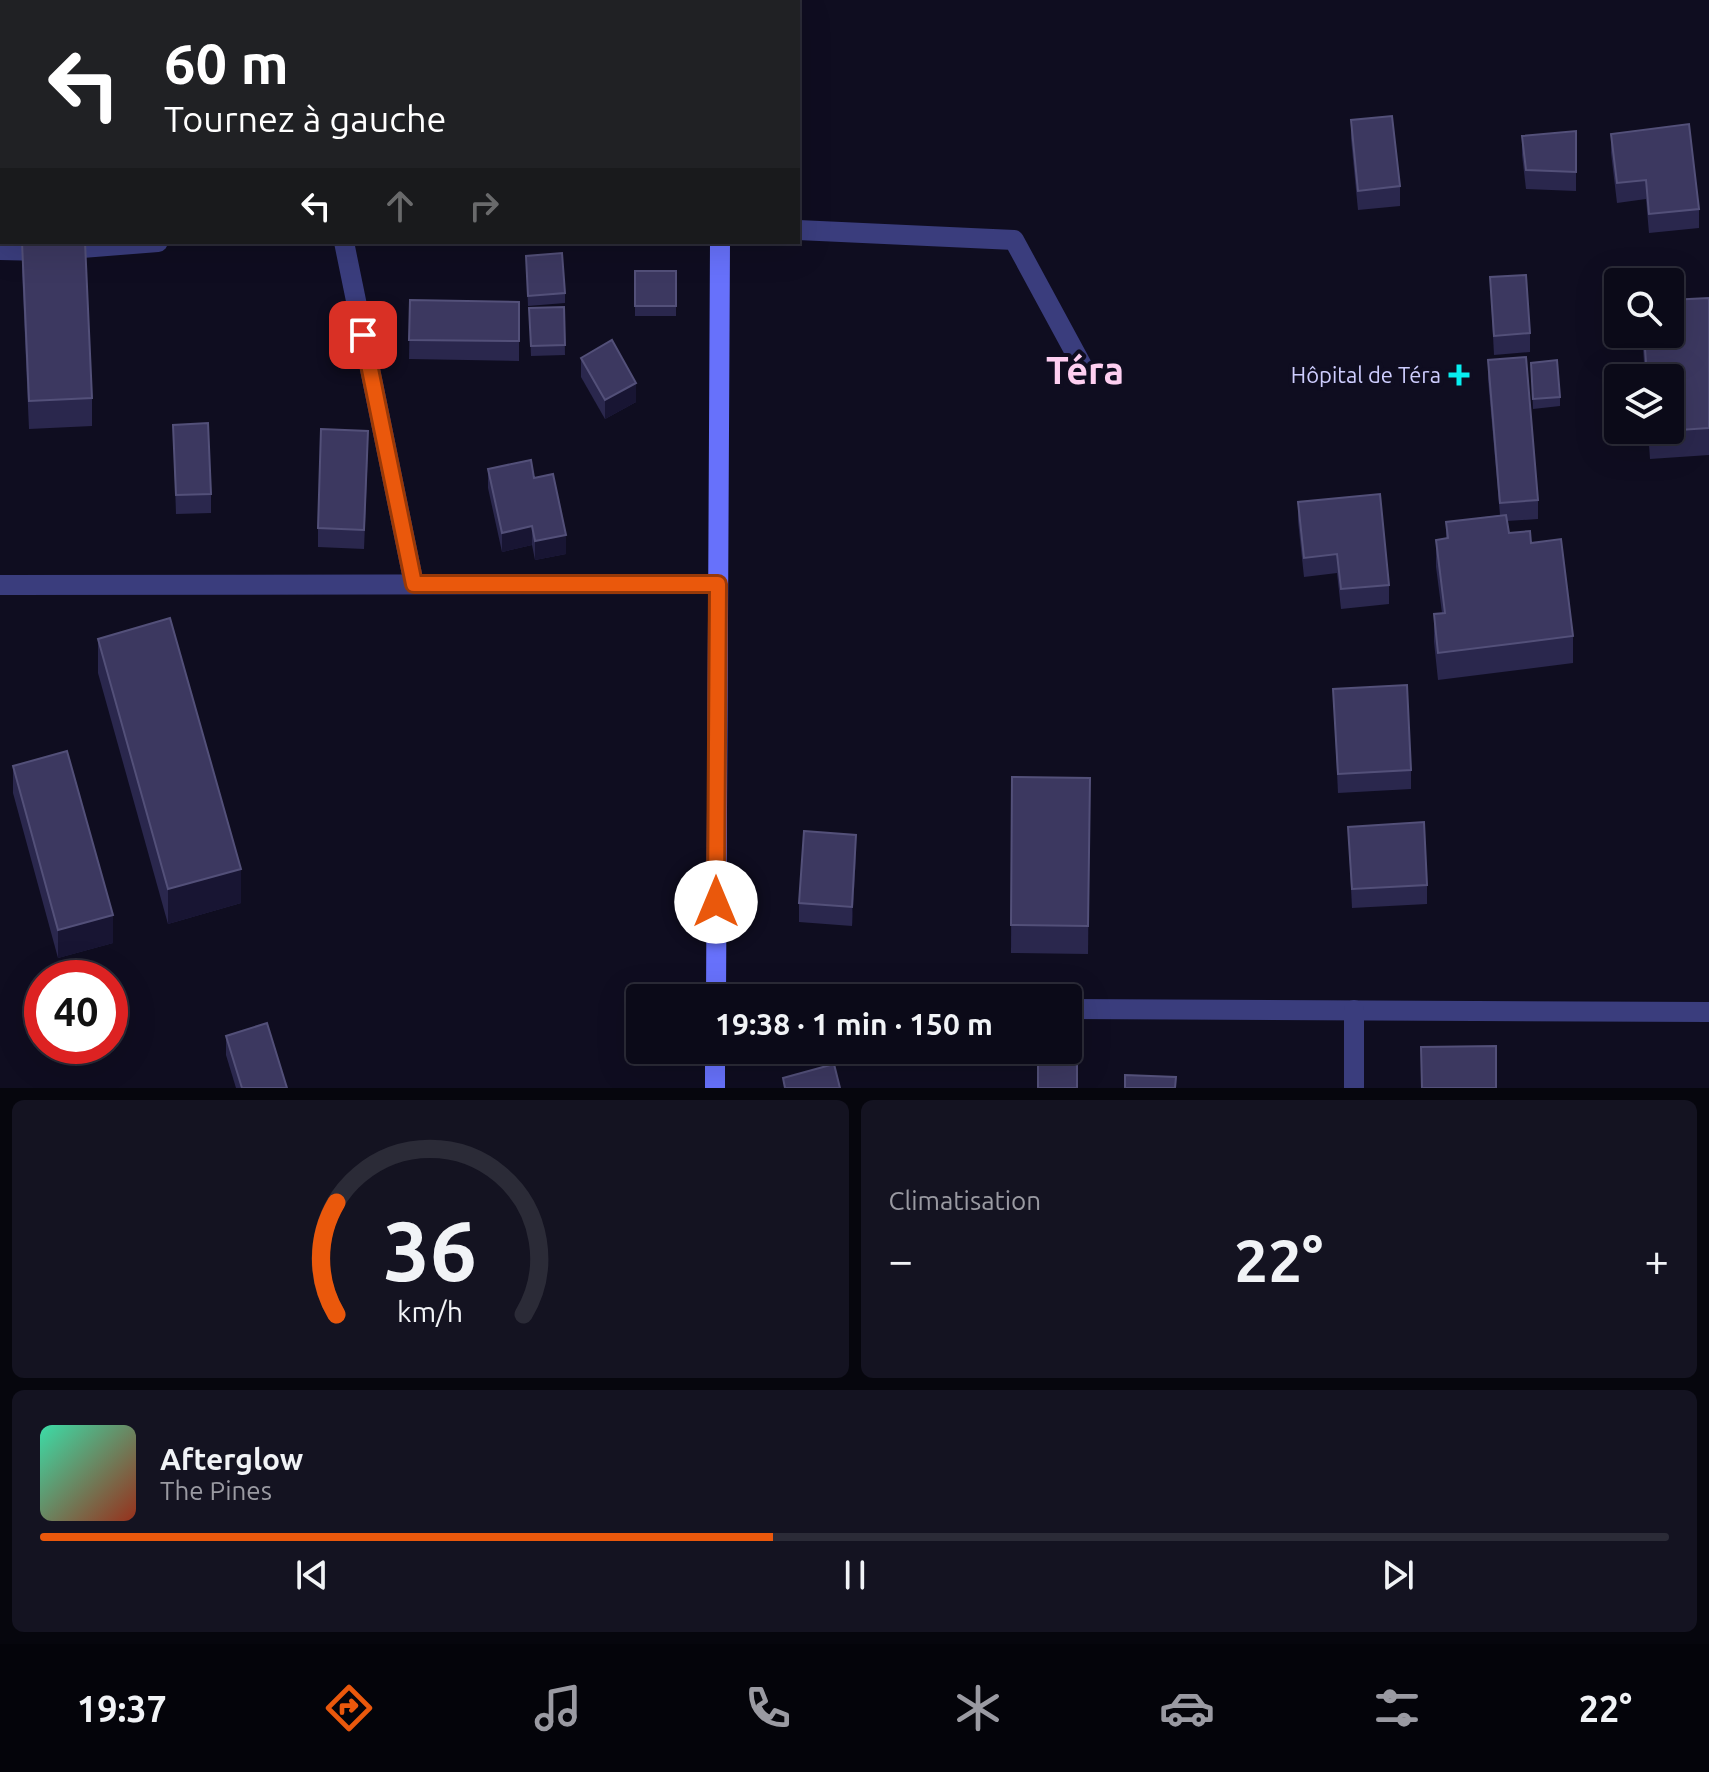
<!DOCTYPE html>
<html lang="fr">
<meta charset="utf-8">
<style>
body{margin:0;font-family:Ubuntu,sans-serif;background:#141321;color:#f1f3f6;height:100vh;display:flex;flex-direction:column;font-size:30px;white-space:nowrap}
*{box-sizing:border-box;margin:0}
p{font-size:26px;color:#9a9aa2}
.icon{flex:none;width:44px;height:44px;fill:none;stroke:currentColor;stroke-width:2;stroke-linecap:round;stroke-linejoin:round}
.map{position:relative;height:1088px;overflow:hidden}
.details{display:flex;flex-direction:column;gap:12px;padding:12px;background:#06060d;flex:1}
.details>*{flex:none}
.banner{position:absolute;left:0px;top:0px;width:800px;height:244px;box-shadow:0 8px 32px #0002,0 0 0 2px #2b2b37;background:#202124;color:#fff;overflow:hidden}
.controls{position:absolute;left:1604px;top:268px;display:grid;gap:16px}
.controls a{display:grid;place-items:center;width:80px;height:80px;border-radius:8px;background:#0b0a18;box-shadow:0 8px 32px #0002,0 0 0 2px #2b2b37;font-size:40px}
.speed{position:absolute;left:24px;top:960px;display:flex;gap:16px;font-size:40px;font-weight:700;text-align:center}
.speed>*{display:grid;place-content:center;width:104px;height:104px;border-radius:50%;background:#0b0a18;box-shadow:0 8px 32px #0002,0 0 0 2px #2b2b37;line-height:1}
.speed .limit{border:12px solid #d22;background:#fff;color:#111}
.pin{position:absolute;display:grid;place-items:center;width:68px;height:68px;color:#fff;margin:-34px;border-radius:16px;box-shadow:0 4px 12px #0006}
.me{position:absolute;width:88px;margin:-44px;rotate:0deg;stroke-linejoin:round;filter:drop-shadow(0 0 6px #0008)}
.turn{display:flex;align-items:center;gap:28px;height:168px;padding:0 32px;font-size:36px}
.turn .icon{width:104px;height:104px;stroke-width:2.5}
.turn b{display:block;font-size:56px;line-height:68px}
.lanes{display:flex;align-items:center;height:76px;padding:0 32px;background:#0003;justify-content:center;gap:40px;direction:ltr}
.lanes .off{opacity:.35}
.big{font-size:60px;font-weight:600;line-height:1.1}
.details .widget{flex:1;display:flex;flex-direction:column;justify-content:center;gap:12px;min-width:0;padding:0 28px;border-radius:12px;background:#141321}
.details .dial{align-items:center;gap:0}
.dial svg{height:208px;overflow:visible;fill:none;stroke:#2b2b37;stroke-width:7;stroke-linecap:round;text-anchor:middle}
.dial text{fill:#f1f3f6;stroke:none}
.song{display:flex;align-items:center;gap:24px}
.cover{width:96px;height:96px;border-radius:12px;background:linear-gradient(135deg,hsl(160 70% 55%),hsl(10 70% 35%))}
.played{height:8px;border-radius:4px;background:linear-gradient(90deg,#ea580c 45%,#2b2b37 45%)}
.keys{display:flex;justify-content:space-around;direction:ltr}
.heat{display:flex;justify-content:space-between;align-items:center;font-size:44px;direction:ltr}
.details .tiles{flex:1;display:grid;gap:12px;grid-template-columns:1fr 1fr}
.widget:last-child{grid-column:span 2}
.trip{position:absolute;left:626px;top:984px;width:456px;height:80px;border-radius:8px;background:#0b0a18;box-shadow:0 8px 32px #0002,0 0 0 2px #2b2b37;font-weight:600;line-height:80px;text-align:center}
.tabs{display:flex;height:128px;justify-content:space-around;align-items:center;background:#04040a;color:#9a9aa2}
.tabs .icon{width:56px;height:56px}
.tabs .on{color:#ea580c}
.tabs b{font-size:36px;color:#f1f3f6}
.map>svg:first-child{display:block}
</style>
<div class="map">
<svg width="1709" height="1088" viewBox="0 0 1709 1088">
<rect width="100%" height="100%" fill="#0f0d20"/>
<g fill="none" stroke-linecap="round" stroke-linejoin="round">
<g stroke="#3a3d7d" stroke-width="20">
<polyline points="45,2 45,0"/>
<polyline points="353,2 353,0"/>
<polyline points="798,230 1014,240 1085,371"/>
<polyline points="344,242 414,584"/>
<polyline points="0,250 44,251 158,242"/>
<polyline points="0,585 718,584"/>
<polyline points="1068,1009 1709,1012"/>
<polyline points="1354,1010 1354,1088"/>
</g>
<g stroke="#6771fb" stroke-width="20">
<polyline points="722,2 722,0"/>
<polyline points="716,998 720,242"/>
<polyline points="715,1088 715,1050"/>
</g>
</g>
<g fill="#2a274d">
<polygon points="0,0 17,0 17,2 2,2 2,21 0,21"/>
<polygon points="1351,120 1400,186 1400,206 1358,210 1351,139"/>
<polygon points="1576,131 1576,191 1526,189 1522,155 1522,136"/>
<polygon points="1611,134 1699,209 1699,228 1649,233 1646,199 1617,203 1611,153"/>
<polygon points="22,242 92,398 92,426 29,429 22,270"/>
<polygon points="526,256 565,293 565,303 528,306"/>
<rect x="635" y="271" width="41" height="45"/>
<polygon points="1490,277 1530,333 1530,352 1494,355"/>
<polygon points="1709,298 1709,455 1650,459 1648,430 1670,430 1670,378 1645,378 1642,334 1670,334"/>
<polygon points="410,300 519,302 519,361 409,359"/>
<polygon points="564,307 565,355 531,356 529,308"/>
<polygon points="581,358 636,402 605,419 581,377"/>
<polygon points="1488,360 1538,500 1538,519 1507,521 1509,533 1531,543 1573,636 1573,663 1438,680 1434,642 1434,614 1442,613 1436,567 1436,540 1446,538 1446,522 1500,515 1488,379"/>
<polygon points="1531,363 1560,397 1560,406 1533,409"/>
<polygon points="173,425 211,494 211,513 176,514"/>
<polygon points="368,450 364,549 318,547 318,528"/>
<polygon points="488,469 534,478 566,554 535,560 532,545 502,552 488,488"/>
<polygon points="1298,502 1389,585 1389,604 1341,609 1337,573 1304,577 1298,521"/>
<polygon points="98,639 241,903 168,924 98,673"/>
<polygon points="1333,689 1411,770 1411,789 1338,793"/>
<polygon points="13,766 113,943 58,958 13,793"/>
<polygon points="1012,777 1090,778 1088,954 1011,953"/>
<polygon points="1348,827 1427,885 1427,904 1352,908"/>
<polygon points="856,854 852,926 799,922 799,903"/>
<polygon points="226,1036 287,1088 236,1088 226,1055"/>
</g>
<g fill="#181533">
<polygon points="636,383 636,402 605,419 605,400"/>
<polygon points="532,526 532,545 502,552 502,533"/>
<polygon points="566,535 566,554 535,560 535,541"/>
<polygon points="856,835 856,854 852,926 852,907"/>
<polygon points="241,869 241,903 168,924 168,889"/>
<polygon points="113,915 113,943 58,958 58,930"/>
</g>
<g fill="#3c3860" stroke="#535079" stroke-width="2">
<rect x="0" y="0" width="16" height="2"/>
<rect x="67" y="0" width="42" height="2"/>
<rect x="363" y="0" width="41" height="2"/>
<rect x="479" y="0" width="30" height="2"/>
<polygon points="510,0 560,0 560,1 510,2"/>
<polygon points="569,0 612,0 612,2 568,2"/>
<polygon points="1392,116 1400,186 1358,191 1351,120"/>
<polygon points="1689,124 1699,209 1649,214 1646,180 1617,183 1611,134"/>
<polygon points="1576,131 1576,172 1526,170 1522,136"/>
<polygon points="22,242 85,242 92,398 29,401"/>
<polygon points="562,253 565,293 528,296 526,256"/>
<rect x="635" y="271" width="41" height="35"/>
<polygon points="1526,275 1530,333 1494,336 1490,277"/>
<polygon points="1709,298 1709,428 1650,432 1650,430 1670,430 1670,378 1647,378 1644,334 1670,334 1670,300"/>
<polygon points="410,300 519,302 519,341 409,340"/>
<polygon points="564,307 565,345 531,346 529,308"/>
<polygon points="612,340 636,383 605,400 581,358"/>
<polygon points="1526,357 1538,500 1500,503 1488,360"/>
<polygon points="1557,360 1560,397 1533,399 1531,363"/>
<polygon points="208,423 211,494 176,495 173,425"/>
<polygon points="321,429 368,431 364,530 318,528"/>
<polygon points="531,460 534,478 553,474 566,535 535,541 532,526 502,533 488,469"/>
<polygon points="1380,494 1389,585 1341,589 1337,554 1304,558 1298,502"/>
<polygon points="1506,515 1509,533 1530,531 1531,543 1561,539 1573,636 1438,653 1434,614 1445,613 1436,540 1448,538 1446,522"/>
<polygon points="170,618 241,869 168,889 98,639"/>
<polygon points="1407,685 1411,770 1338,774 1333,689"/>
<polygon points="67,751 113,915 58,930 13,766"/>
<polygon points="1012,777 1090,778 1088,926 1011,925"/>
<polygon points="1424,822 1427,885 1352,889 1348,827"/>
<polygon points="804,831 856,835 852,907 799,903"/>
<polygon points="267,1023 287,1088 242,1088 226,1036"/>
<polygon points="1496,1046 1496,1088 1422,1088 1421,1047"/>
<polygon points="1038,1053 1077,1054 1077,1088 1038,1088"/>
<polygon points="834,1064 840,1088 785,1088 783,1078"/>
<polygon points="1125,1075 1176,1077 1175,1088 1125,1088"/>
</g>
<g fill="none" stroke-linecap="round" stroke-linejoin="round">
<g stroke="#983908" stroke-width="20">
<polyline id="route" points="363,335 414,584 718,584 716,902"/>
</g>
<use href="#route" stroke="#ea580c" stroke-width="14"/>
</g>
<path fill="#07eef0" stroke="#0f0d20" stroke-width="3" d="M1455 363h8v8h8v8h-8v8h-8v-8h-8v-8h8z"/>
<g text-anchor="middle" stroke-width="8" stroke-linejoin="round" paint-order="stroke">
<g font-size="22" fill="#cecdfe" stroke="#0f0d20" text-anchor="end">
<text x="1441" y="383">Hôpital de Téra</text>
</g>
<g font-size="38" font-weight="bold" fill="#fecff1" stroke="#0f0d20">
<text x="1085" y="384">Téra</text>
</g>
</g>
</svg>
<div class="controls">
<a><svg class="icon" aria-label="search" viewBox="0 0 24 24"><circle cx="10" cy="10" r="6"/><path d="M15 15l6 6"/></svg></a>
<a><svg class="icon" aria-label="layers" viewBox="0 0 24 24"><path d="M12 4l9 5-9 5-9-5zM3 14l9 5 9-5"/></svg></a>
</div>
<div class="speed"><div class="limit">40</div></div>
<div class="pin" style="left:363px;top:335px;background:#d93025"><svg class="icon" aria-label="arrive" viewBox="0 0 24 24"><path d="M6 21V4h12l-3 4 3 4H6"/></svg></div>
<svg class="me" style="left:716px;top:902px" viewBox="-20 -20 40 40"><circle r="19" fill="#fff"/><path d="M0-13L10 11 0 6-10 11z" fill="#ea580c"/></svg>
<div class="trip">19:38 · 1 min · 150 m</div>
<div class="banner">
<div class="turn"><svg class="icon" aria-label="left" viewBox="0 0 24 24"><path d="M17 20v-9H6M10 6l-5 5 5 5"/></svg><div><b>60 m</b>Tournez à gauche</div></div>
<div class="lanes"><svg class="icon" aria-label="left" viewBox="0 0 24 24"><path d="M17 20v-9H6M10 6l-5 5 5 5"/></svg><svg class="icon off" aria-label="ahead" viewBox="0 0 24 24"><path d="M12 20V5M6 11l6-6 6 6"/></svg><svg class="icon off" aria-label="right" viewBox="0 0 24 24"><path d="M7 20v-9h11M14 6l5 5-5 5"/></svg></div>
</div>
</div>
<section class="details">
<div class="tiles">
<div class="widget dial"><svg viewBox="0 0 100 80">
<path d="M14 69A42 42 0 1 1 86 69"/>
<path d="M14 69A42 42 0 0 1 14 26" stroke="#ea580c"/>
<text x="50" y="56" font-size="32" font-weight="700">36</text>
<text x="50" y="72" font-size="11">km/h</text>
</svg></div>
<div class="widget"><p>Climatisation</p>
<div class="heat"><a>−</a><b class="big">22°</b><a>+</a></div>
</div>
<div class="widget">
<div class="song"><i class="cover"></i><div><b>Afterglow</b><p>The Pines</p></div></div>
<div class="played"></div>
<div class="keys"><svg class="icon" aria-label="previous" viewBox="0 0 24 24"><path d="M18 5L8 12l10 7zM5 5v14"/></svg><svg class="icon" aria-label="pause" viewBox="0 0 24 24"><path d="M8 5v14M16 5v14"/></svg><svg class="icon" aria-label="next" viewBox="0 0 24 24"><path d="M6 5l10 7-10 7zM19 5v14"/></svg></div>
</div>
</div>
</section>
<nav class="tabs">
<b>19:37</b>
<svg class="icon on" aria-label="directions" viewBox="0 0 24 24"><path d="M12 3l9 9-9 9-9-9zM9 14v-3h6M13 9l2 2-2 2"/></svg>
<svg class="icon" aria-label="music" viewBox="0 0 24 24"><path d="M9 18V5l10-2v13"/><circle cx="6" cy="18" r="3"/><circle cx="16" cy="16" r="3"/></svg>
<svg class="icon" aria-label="phone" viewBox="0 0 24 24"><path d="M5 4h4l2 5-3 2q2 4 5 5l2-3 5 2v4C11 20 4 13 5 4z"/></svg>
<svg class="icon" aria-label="climate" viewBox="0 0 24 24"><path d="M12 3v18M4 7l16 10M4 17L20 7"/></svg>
<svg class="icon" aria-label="car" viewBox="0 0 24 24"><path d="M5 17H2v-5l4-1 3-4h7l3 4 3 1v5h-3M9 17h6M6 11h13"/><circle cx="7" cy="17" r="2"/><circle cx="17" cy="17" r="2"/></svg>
<svg class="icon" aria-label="filters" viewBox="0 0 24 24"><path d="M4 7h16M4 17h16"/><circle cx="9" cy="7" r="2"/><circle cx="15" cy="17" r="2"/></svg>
<b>22°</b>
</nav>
